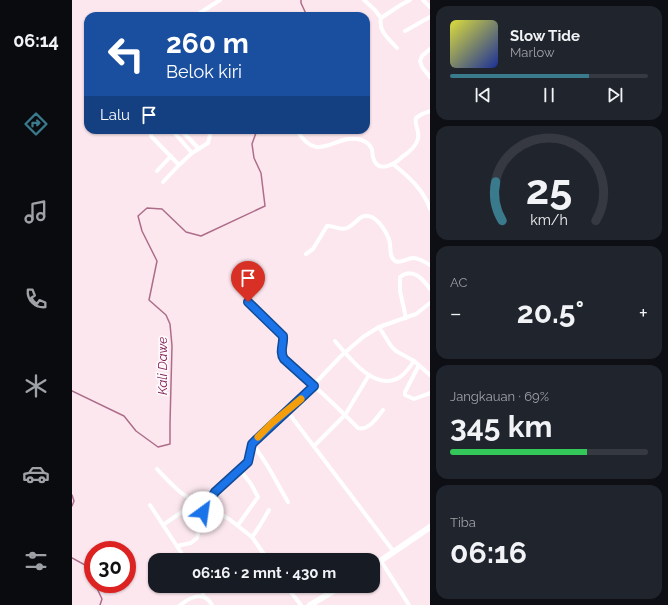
<!DOCTYPE html>
<html lang="id">
<meta charset="utf-8">
<style>
body{margin:0;font-family:Raleway,sans-serif;background:#20242c;color:#f1f3f6;height:100vh;display:flex;flex-direction:column;font-size:15px;white-space:nowrap}
*{box-sizing:border-box;margin:0}
p{font-size:13px;color:#9ea1a6}
.icon{flex:none;width:22px;height:22px;fill:none;stroke:currentColor;stroke-width:2;stroke-linecap:round;stroke-linejoin:round}
.map{position:relative;flex:1;overflow:hidden}
.details{display:flex;flex-direction:column;gap:6px;padding:6px;background:#0d0f14;width:238px}
.details>*{flex:none}
.hud{position:absolute;left:12px;top:12px;width:286px;height:122px;border-radius:12px;box-shadow:0 1px 3px #0004;background:#1a4fa0;color:#fff;overflow:hidden}
.speed{position:absolute;left:12px;top:541px;display:flex;gap:8px;font-size:20px;font-weight:700;text-align:center}
.speed>*{display:grid;place-content:center;width:52px;height:52px;border-radius:50%;background:#171b24;box-shadow:0 1px 3px #0004;line-height:1}
.speed .limit{border:6px solid #d22;background:#fff;color:#111}
.pin{position:absolute;display:grid;place-items:center;width:34px;height:34px;color:#fff;margin:-41px -17px;border-radius:50% 50% 50% 0;rotate:-45deg;box-shadow:0 0 4px #0007}
.pin .icon{rotate:45deg}
.me{position:absolute;width:44px;margin:-22px;rotate:31deg;stroke-linejoin:round;filter:drop-shadow(0 0 3px #0008)}
.turn{display:flex;align-items:center;gap:14px;height:84px;padding:0 16px;font-size:18px}
.turn .icon{width:52px;height:52px;stroke-width:2.5}
.turn b{display:block;font-size:28px;line-height:34px}
.then{display:flex;align-items:center;height:38px;padding:0 16px;background:#0003;gap:8px;font-size:15px}
.big{font-size:30px;font-weight:700;line-height:1.1}
.details .tile{flex:1;display:flex;flex-direction:column;justify-content:center;gap:6px;min-width:0;padding:0 14px;border-radius:12px;background:#20242c}
.details .dial{align-items:center;gap:0}
.dial svg{height:104px;overflow:visible;fill:none;stroke:#363941;stroke-width:7;stroke-linecap:round;text-anchor:middle}
.dial text{fill:#f1f3f6;stroke:none}
.song{display:flex;align-items:center;gap:12px}
.cover{width:48px;height:48px;border-radius:6px;background:linear-gradient(135deg,hsl(60 70% 55%),hsl(230 70% 35%))}
.played{height:4px;border-radius:2px;background:linear-gradient(90deg,#397a8d 70%,#363941 70%)}
.keys{display:flex;justify-content:space-around;direction:ltr}
.heat{display:flex;justify-content:space-between;align-items:center;font-size:22px;direction:ltr}
.charge{height:6px;border-radius:3px;background:linear-gradient(90deg,#34c759 69%,#363941 0)}
.trip{position:absolute;left:76px;top:553px;width:232px;height:40px;border-radius:12px;background:#171b24;box-shadow:0 1px 3px #0004;font-weight:700;line-height:40px;text-align:center}
main{display:flex;flex:1;min-height:0}
.tabs{display:flex;flex-direction:column;width:72px;justify-content:space-around;align-items:center;background:#090b0e;color:#9ea1a6}
.tabs .icon{width:28px;height:28px}
.tabs .active{color:#397a8d}
.tabs b{font-size:18px;color:#f1f3f6}
.map>svg:first-child{display:block}
</style>
<main>
<nav class="tabs">
<b>06:14</b>
<svg class="icon active" aria-label="directions" viewBox="0 0 24 24"><path d="M12 3l9 9-9 9-9-9zM9 14v-3h6M13 9l2 2-2 2"/></svg>
<svg class="icon" aria-label="music" viewBox="0 0 24 24"><path d="M9 18V5l10-2v13"/><circle cx="6" cy="18" r="3"/><circle cx="16" cy="16" r="3"/></svg>
<svg class="icon" aria-label="phone" viewBox="0 0 24 24"><path d="M5 4h4l2 5-3 2q2 4 5 5l2-3 5 2v4C11 20 4 13 5 4z"/></svg>
<svg class="icon" aria-label="climate" viewBox="0 0 24 24"><path d="M12 3v18M4 7l16 10M4 17L20 7"/></svg>
<svg class="icon" aria-label="car" viewBox="0 0 24 24"><path d="M5 17H2v-5l4-1 3-4h7l3 4 3 1v5h-3M9 17h6M6 11h13"/><circle cx="7" cy="17" r="2"/><circle cx="17" cy="17" r="2"/></svg>
<svg class="icon" aria-label="filters" viewBox="0 0 24 24"><path d="M4 7h16M4 17h16"/><circle cx="9" cy="7" r="2"/><circle cx="15" cy="17" r="2"/></svg>
</nav>
<div class="map">
<svg width="358" height="605" viewBox="0 0 358 605">
<rect width="100%" height="100%" fill="#fce7ef"/>
<g fill="none" stroke-linecap="round" stroke-linejoin="round">
<g stroke="#ad6d89" stroke-width="1.5">
<polyline points="229,0 229,3 235,16"/>
<polyline points="0,391 52,416 64,431 86,447 98,444 98,423 100,346 98,324 94,315 77,300 85,261 70,231 66,216 75,208 90,209 114,232 129,236 193,206 189,173 182,158 180,144 185,130"/>
<polyline points="0,495 2,501 0,506"/>
<polyline points="0,558 13,565 21,579"/>
<polyline points="23,584 30,599 28,605"/>
</g>
<g stroke="#fff" stroke-width="4">
<path d="M292,0L303,10L309,18C306,31 317,39 325,48"/>
<polyline points="351,0 358,7"/>
<polyline points="123,16 148,0"/>
<polyline points="309,18 327,6 338,0"/>
<polyline points="333,31 358,17"/>
<polyline points="358,49 350,56 348,61 350,67 358,77"/>
<polyline points="79,130 79,136 107,165"/>
<polyline points="100,130 120,153"/>
<polyline points="109,130 127,149"/>
<path d="M225,130C245,165 262,135 285,139C290,140 295,141 298,146C301,149 300,153 301,157C305,174 322,165 330,157C336,153 344,146 346,139C348,131 342,125 344,118L350,114L358,111"/>
<path d="M321,164C336,176 352,190 358,209"/>
<polyline points="85,171 99,156"/>
<polyline points="91,182 107,165 120,153 136,143 138,135 136,130"/>
<path d="M234,254L241,249L255,226C262,225 267,231 275,228C283,225 288,214 296,216C306,217 317,235 318,244C319,250 317,257 323,261C329,264 335,258 341,258C348,258 352,262 358,265"/>
<path d="M176,302L211,336C213,344 208,351 211,357C216,367 232,377 241,385C256,398 271,413 286,428C297,431 305,417 311,410"/>
<path d="M334,318L328,291V277C341,267 351,279 358,289"/>
<polyline points="307,327 319,346 324,351 342,361 358,375"/>
<path d="M263,341C277,357 303,393 328,377C334,373 338,367 342,361"/>
<polyline points="347,365 333,392 333,395 342,399 358,393"/>
<polyline points="215,411 322,552"/>
<path d="M180,444C195,461 204,482 216,502"/>
<polyline points="242,446 273,415 297,375"/>
<path d="M85,469C102,487 111,498 135,506L131,512L125,538L119,543L105,546"/>
<polyline points="78,505 114,560"/>
<polyline points="91,525 124,502"/>
<polyline points="166,525 186,497 179,484 168,470"/>
<path d="M180,537C187,528 191,520 197,510"/>
<polyline points="196,560 180,537 157,519 135,506 143,492 176,463 180,444 183,440 200,423 231,396 269,356 291,337 307,327 344,314 358,303"/>
<polyline points="309,561 337,605"/>
<polyline points="131,586 131,596"/>
<polyline points="214,586 229,605"/>
<path d="M108,605C119,597 132,590 140,605"/>
</g>
<g stroke="#fff" stroke-width="6">
<polyline points="301,566 358,527"/>
<polyline points="238,605 270,586"/>
</g>
</g>
<g fill="none" stroke-linecap="round" stroke-linejoin="round">
<g stroke="#114b97" stroke-width="10">
<path id="route" d="M131,512L143,492L176,462L180,444L184,440L242,386L212,359C207,352 212,344 211,336L176,302"/>
</g>
<use href="#route" stroke="#1a73e8" stroke-width="7"/>
<polyline stroke="#f59e0b" stroke-width="7" points="186,437 200,423 229,399"/>
</g>
<g text-anchor="middle" stroke-width="3.5" stroke-linejoin="round" paint-order="stroke">
<g font-size="13" font-style="italic" fill="#842056" stroke="#fef9fb">
<text transform="translate(90 366) rotate(-90)" y="5">Kali Dawe</text>
</g>
</g>
</svg>
<div class="speed"><div class="limit">30</div></div>
<div class="pin" style="left:176px;top:302px;background:#d93025"><svg class="icon" aria-label="arrive" viewBox="0 0 24 24"><path d="M6 21V4h12l-3 4 3 4H6"/></svg></div>
<svg class="me" style="left:131px;top:512px" viewBox="-20 -20 40 40"><circle r="19" fill="#fff"/><path d="M0-13L10 11 0 6-10 11z" fill="#1a73e8"/></svg>
<div class="trip">06:16 · 2 mnt · 430 m</div>
<div class="hud">
<div class="turn"><svg class="icon" aria-label="left" viewBox="0 0 24 24"><path d="M17 20v-9H6M10 6l-5 5 5 5"/></svg><div><b>260 m</b>Belok kiri</div></div>
<div class="then">Lalu<svg class="icon" aria-label="arrive" viewBox="0 0 24 24"><path d="M6 21V4h12l-3 4 3 4H6"/></svg></div>
</div>
</div>
<section class="details">
<div class="tile">
<div class="song"><i class="cover"></i><div><b>Slow Tide</b><p>Marlow</p></div></div>
<div class="played"></div>
<div class="keys"><svg class="icon" aria-label="previous" viewBox="0 0 24 24"><path d="M18 5L8 12l10 7zM5 5v14"/></svg><svg class="icon" aria-label="pause" viewBox="0 0 24 24"><path d="M8 5v14M16 5v14"/></svg><svg class="icon" aria-label="next" viewBox="0 0 24 24"><path d="M6 5l10 7-10 7zM19 5v14"/></svg></div>
</div>
<div class="tile dial"><svg viewBox="0 0 100 80">
<path d="M14 69A42 42 0 1 1 86 69"/>
<path d="M14 69A42 42 0 0 1 9 39" stroke="#397a8d"/>
<text x="50" y="56" font-size="32" font-weight="700">25</text>
<text x="50" y="72" font-size="11">km/h</text>
</svg></div>
<div class="tile"><p>AC</p>
<div class="heat"><a>−</a><b class="big">20.5°</b><a>+</a></div>
</div>
<div class="tile"><p>Jangkauan · 69%</p><b class="big">345 km</b><div class="charge"></div></div>
<div class="tile"><p>Tiba</p><b class="big">06:16</b></div>
</section>
</main>
